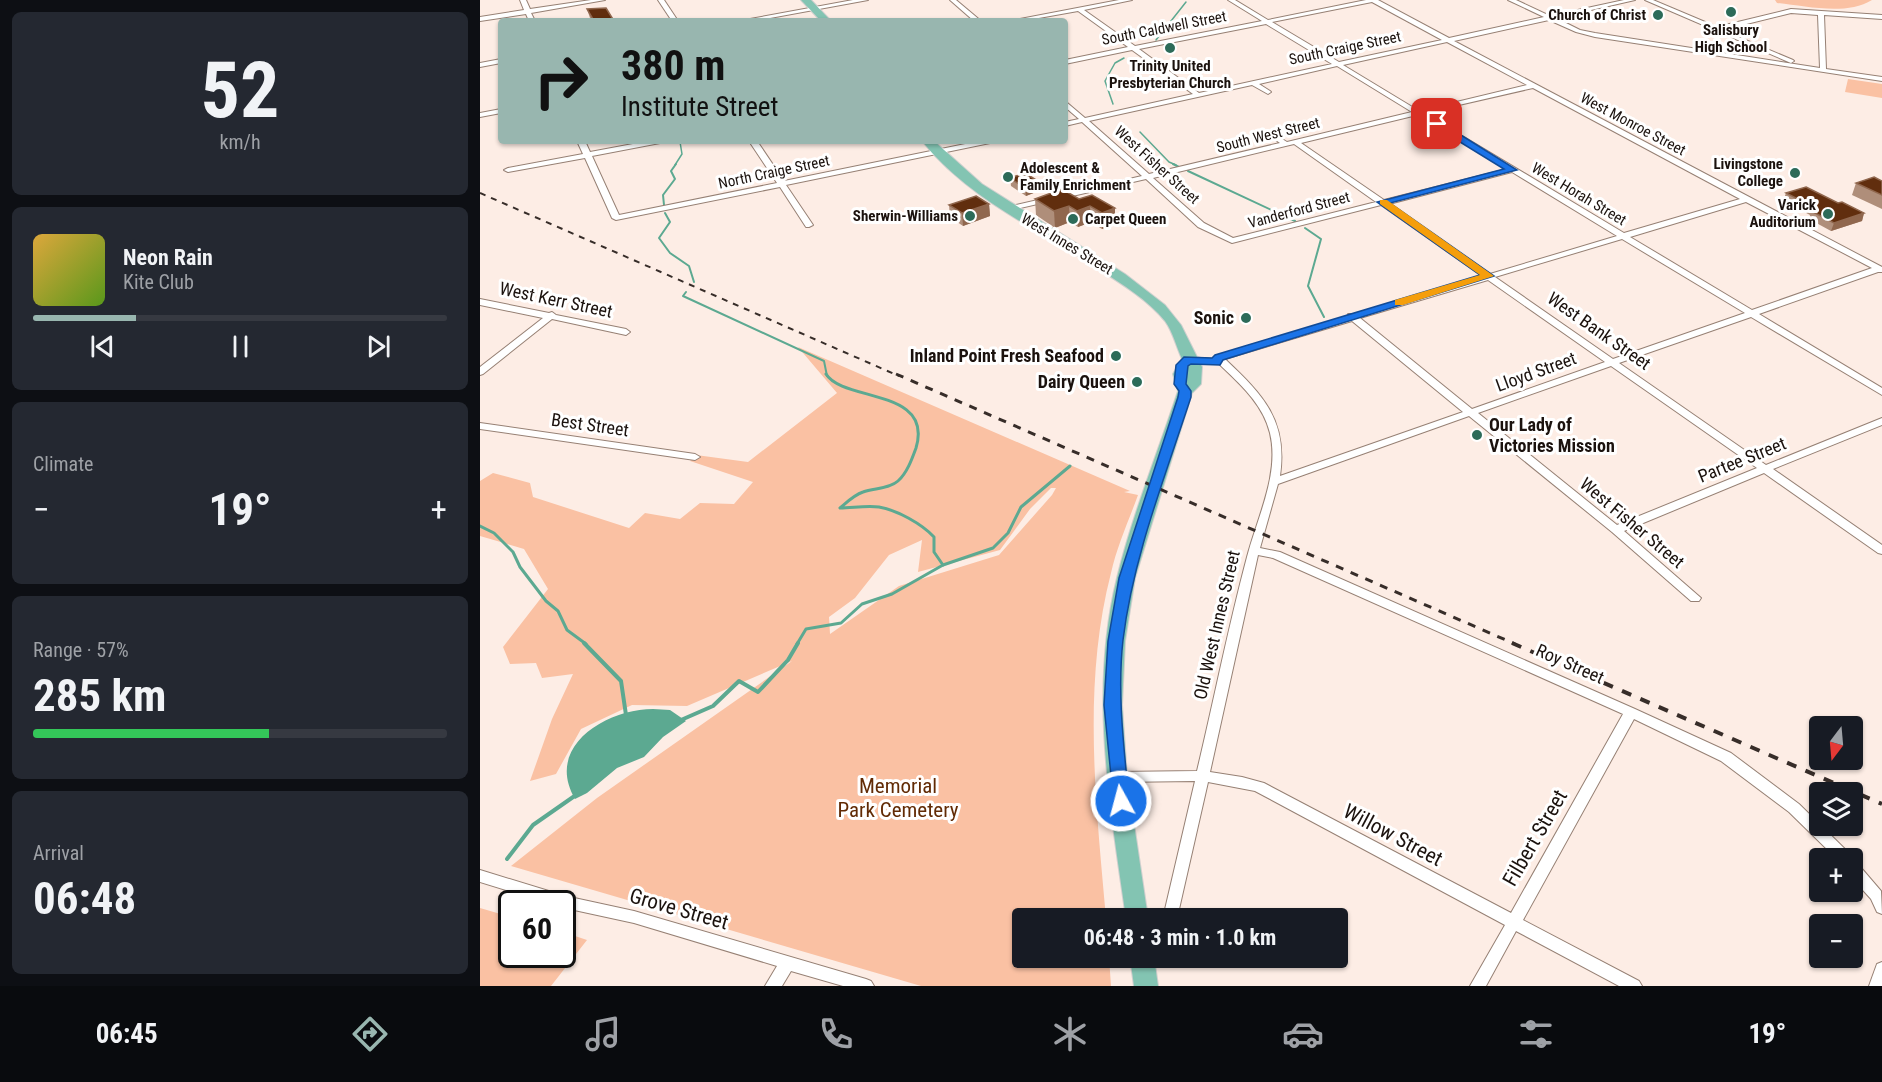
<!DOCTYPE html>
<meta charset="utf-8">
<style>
body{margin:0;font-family:"Roboto Condensed",sans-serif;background:#242831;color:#f1f3f6;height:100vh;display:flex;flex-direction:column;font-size:22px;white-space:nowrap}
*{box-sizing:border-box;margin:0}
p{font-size:20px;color:#9ea1a6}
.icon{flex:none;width:33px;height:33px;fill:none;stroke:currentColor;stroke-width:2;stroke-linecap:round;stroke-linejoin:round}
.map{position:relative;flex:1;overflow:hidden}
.drawer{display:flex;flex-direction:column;gap:12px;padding:12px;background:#0d0f14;width:480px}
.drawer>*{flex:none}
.top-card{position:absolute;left:18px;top:18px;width:570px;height:126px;border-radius:6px;box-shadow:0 2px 4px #0004;background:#98b6af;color:#111;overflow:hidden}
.needle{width:39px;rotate:196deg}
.controls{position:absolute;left:1329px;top:716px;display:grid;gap:12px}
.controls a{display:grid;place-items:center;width:54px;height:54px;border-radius:6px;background:#171b24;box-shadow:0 2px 4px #0004;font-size:30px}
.speed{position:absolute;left:18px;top:890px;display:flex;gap:12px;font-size:30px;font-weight:700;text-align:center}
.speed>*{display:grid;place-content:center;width:78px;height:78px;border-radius:50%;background:#171b24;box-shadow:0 2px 4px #0004;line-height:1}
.speed .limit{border:3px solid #111;border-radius:9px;background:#fff;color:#111}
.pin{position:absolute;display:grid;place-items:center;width:51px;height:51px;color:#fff;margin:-26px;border-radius:12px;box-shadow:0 3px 9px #0006}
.me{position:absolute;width:66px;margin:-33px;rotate:353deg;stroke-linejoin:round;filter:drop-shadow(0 0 4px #0008)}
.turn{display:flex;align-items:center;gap:21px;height:126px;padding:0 24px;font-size:27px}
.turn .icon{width:78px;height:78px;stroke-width:2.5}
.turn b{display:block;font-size:42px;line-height:51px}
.big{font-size:45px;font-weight:700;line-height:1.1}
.drawer .card{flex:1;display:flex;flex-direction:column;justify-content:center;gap:9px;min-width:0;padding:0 21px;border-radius:9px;background:#242831}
.drawer .dial{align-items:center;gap:0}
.dial b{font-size:78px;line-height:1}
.song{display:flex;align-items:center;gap:18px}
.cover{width:72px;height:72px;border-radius:9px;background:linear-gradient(135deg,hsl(40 70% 55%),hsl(90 70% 35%))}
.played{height:6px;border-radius:3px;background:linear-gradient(90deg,#98b6af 25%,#363941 25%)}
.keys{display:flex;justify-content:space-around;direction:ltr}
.heat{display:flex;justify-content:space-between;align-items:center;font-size:33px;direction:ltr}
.charge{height:9px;border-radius:4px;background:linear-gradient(90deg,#34c759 57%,#363941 0)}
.trip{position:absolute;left:532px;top:908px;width:336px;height:60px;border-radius:6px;background:#171b24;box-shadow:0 2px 4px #0004;font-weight:700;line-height:60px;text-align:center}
.dock{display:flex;height:96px;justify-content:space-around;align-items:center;background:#090b0e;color:#9ea1a6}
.dock .icon{width:42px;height:42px}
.dock .on{color:#98b6af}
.dock b{font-size:27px;color:#f1f3f6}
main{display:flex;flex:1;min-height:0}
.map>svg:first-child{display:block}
</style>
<main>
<section class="drawer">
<div class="card dial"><b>52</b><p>km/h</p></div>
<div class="card">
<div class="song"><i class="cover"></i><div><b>Neon Rain</b><p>Kite Club</p></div></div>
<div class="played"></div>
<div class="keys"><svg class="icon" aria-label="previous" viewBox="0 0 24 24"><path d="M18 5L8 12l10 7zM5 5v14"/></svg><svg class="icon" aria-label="pause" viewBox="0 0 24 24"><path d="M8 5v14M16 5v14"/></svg><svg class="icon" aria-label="next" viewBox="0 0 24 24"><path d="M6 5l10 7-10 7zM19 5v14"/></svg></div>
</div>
<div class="card"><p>Climate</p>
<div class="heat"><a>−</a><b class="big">19°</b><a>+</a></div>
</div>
<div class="card"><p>Range · 57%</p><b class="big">285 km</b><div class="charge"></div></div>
<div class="card"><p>Arrival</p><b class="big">06:48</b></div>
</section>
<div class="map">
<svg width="1402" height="986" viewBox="0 0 1402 986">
<rect width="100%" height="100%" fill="#fdede5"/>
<g fill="#fac1a3" fill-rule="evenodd">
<path d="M1295,0H1392C1366,16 1326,6 1297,3Z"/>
<polygon points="1368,79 1402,84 1402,98 1365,92"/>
<path d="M318,347L650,491L644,492L658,495C649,520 637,546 631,573C602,685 616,804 626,918H543V957H629L631,986H441L31,866L117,798L312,661L207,706L152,705L101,729L76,774L50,781L72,719L93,674L62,678L56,663L30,664L23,647L68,589L44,549L0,536V481L13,473L50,483L53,497L149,528L165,513L200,519L220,503L254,504L273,482L210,461L216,455L268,462L357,393ZM571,488H576L572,495L519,555L419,586L350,634L349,617L375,598L409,555L442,540L438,572L520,550L550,509Z"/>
<polygon points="0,908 31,917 32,954 82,954 83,932 107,940 71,986 0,986"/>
</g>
<path fill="#5ca991" d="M173,709L190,710L206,721L183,737L164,757L137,768L107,793L95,799C64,746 127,709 173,709Z"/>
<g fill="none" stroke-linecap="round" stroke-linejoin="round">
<g stroke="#5ca991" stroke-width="1.5">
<polyline points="676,40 706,2"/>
<polyline points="633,104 625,81 635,63 644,58"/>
<polyline points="660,132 689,162 696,165"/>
<polyline points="195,165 202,154 200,142"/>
</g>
<g stroke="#5ca991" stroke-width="2">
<polyline points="693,164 699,167"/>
<polyline points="708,171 815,221"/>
<polyline points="184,205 183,195 195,179 191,171 196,164"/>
<polyline points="185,213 190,222 179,238 190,253 209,266 214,282"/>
<polyline points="825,228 841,239 828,286 844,317"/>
<polyline points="206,292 203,296 344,361 347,376"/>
</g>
<g stroke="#5ca991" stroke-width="3">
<path d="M346,374C363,402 454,388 436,448C432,459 427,473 418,481C409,489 394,488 383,492C374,495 367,502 360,508C372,508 387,505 399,507C417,510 442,524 454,537V552L463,565"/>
<polyline points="0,526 14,533 33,552 40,567 66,601 78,611 87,630 106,644"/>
<polyline points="317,644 326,629 361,623 382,604 412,594 463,565 513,548 528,533 541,507 590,466"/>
</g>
<g stroke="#5ca991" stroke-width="4">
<polyline points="104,643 141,681 146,715"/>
<polyline points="201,720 233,706 259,681 278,692 308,660 318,643"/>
<polyline points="27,859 53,825 96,795"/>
</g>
<g stroke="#968074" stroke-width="2">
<g id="minor">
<polygon points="40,0 46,0 50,9 111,0 125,0 51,13 55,21 49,21 46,14 0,21 0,17 44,10"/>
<polygon points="178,0 184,0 198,21 192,21"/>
<polygon points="470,0 476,0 501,21 494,21"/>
<path d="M639,0H652L604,10L655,46L782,21L748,0H755L788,20L886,0H898L969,38L1064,17L1028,0H1036L1070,16L1144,0H1155L1076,18L1100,30L1115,33L1340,68L1338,15L1311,13L1242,30L1313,60L1314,61L1311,63L1165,0H1173L1237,27L1311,9L1402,15V19L1344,15L1346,69L1402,77V81L1115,37L1096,32L1069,20L974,41L1402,267V272H1398L1279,314L1402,388V395L1271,317L1139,363L1286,465L1402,418V425L1293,469L1402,545V554L1398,553L1284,473L1144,531L1221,598L1219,601H1211L1132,532L989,416L798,484L780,548L800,552L1155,709L1251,753L1319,804L1370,854L1372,858H1356L1309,812L1241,761L1154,719L1043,920L1159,981L1162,986H1139L1036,931L1006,986H990L1025,925L775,791L728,782L697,918H683L715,781L637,782L632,781L630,777L632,773L637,772L717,771C734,700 748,628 767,557C777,518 800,474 790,433C783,404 760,384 739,364L709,363L704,360L709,357L733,359L736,356L867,317L868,314H874L1002,276L901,205L752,243L718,227L666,179L527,211V207L662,176L602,122L585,126V122L599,119L585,107V101L605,118L713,94L652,50L585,64V60L648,47L598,11L542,21H529ZM892,2L962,40L859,62L792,22ZM786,24L852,64L719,93L659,49ZM967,42L1047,85L939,111L863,65ZM857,66L932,112L807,142L789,131L785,133L787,134L800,143L669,174L609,121L772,85L788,94L791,92L790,91L779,84ZM1053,88L1260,199L1144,233L944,113ZM937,115L1027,169L904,200L821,143ZM814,144L896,202L753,238L724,223L673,178ZM1032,172L1137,236L1010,274L909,204ZM1266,202L1392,268L1272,310L1150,237ZM1142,239L1265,313L1133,359L1015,277ZM1008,280L1125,362L992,409L880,318ZM872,321L983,412L800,476C808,420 783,395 745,359ZM1131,366L1277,468L1137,525L998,413ZM778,555L793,558L1143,714L1031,913L784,783L762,777L730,772Z"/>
<polygon points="21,109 21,113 0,117 0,113"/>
<polygon points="97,141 105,141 110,152 169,141 184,141 180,143 112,156 139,215 297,183 269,141 277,141 304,181 500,141 514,141 510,143 306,185 333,225 329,227 326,227 300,187 136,220 132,218 105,158 28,172 24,170 28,168 103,154"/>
<polygon points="0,299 69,313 72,312 76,315 146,329 150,332 146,335 72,319 3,374 0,375 0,367 63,318 0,305"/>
<polygon points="0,423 215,454 220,457 215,460 0,429"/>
<polygon points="1372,861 1377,863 1401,891 1402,914 1397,912 1391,899 1372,878"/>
<polygon points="0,870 85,896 154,911 386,979 391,981 394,986 363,986 311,971 302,986 285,986 297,966 154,923 85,908 82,907 82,903 68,903 0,882"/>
<polygon points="1402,962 1402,986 1389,986 1397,964"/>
</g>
</g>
<g stroke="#968074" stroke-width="2">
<g id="tertiary">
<polygon points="373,0 388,0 274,21 259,21"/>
<polygon points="21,59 21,63 0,67 0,63"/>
</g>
</g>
<g stroke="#d1d0cf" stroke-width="2">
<g id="primary">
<polygon points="321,0 331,0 351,21 341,21"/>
<path d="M442,141H454L502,184L645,274L685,305L701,325L722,367L721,384L712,393L655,578L645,641L642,705L647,777L668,918H646C630,805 609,691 637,578C652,516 678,452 698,391L693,374L702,359C696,346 693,332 685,321C668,300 642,284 620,270C560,230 488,199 442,141Z"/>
<polygon points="650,957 674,957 678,986 654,986"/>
</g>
</g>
<use href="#minor" fill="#fff" fill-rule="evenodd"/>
<use href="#tertiary" fill="#fff" fill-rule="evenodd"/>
<use href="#primary" fill="#83c4b2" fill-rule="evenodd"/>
<polyline stroke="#372d29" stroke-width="2" stroke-dasharray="6 6" stroke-linecap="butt" points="0,193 419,376"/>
<polyline stroke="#372d29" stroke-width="3" stroke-dasharray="8 8" stroke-linecap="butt" points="416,374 1035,644"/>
<polyline stroke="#372d29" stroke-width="4" stroke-dasharray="10 10" stroke-linecap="butt" points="1032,643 1402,804"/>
</g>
<g fill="#af8e7a">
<polygon points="107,9 134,21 111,21"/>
<polygon points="530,178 561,183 561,190 546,196 531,186"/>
<polygon points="1402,181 1402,209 1372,195 1376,183"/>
<polygon points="1306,193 1358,203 1384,213 1382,221 1351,231 1329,219 1330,215 1303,201"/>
<polygon points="555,199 599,199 635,208 635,224 622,229 611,222 598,227 590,222 575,228 556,215"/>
<polygon points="509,204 510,216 483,226 470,217 469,205"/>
</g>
<g fill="#90674e">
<polygon points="561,183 561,190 546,196 545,188"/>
<polygon points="509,204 510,216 483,226 482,213"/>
<polygon points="589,206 590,222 575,228 574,211"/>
<polygon points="610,206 611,222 598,227 597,211"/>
<polygon points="635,208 635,224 622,229 622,213"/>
<polygon points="1384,213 1382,221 1351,231 1354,223"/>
</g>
<g fill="#612e0e" stroke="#90674e" stroke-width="1.5">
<polygon points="126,8 134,21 114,21 107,9"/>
<polygon points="545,173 561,183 545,188 530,178"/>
<polygon points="1394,177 1402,181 1402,195 1376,183"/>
<polygon points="1326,187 1358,203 1362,202 1384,213 1354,223 1331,211 1337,209 1306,193"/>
<polygon points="582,189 599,199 612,195 635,208 622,213 610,206 597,211 589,206 574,211 555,199"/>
<polygon points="496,196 509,204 482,213 469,205"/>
</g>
<path fill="#1a73e8" stroke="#114b97" stroke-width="1.5" d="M954,122H960L1037,170L910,203L1014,276L743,360L740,365L711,364L708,366L706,384L711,391V397C685,477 653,557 643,640C637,694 644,747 649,801L647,806H634L624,705L628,641L639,578L698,397L699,391L694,384L696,365L704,357L732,358L735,355L1000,275L897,202L1024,169L954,126Z"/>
<polygon fill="#f59e0b" points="900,200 907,200 1014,276 923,305 915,305 915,300 1000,275 900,204"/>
<g fill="#2c6b59" stroke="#fff" stroke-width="2">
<circle cx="1251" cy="12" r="6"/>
<circle cx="1178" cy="15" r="6"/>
<circle cx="690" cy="48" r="6"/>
<circle cx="1315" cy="173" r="6"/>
<circle cx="528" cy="177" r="6"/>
<circle cx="1348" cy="214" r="6"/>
<circle cx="490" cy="216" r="6"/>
<circle cx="593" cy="219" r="6"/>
<circle cx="766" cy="318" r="6"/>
<circle cx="636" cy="356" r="6"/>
<circle cx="657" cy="382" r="6"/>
<circle cx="997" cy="435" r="6"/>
</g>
<g text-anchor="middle" stroke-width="6" stroke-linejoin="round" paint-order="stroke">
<g font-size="15" font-weight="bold" fill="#1b120e" stroke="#fff" text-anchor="end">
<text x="1166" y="20">Church of Christ</text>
<text x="1251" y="35" text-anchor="middle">Salisbury<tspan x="1251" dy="17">High School</tspan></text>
<text x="690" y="71" text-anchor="middle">Trinity United<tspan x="690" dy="17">Presbyterian Church</tspan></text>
<text x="1303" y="169">Livingstone<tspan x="1303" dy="17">College</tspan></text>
<text x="540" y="173" text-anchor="start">Adolescent &amp;<tspan x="540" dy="17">Family Enrichment</tspan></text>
<text x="1336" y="210">Varick<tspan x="1336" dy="17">Auditorium</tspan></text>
<text x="478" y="221">Sherwin-Williams</text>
<text x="605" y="224" text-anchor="start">Carpet Queen</text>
</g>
<g font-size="15" fill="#1b120e" stroke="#fff">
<text transform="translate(684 28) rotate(-11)" y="5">South Caldwell Street</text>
<text transform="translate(865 48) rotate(-12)" y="5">South Craige Street</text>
<text transform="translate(1153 124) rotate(28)" y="5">West Monroe Street</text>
<text transform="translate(788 135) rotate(-14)" y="5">South West Street</text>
<text transform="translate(677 165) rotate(42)" y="5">West Fisher Street</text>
<text transform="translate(294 172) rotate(-12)" y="5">North Craige Street</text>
<text transform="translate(1099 194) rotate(31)" y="5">West Horah Street</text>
<text transform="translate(819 210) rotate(-15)" y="5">Vanderford Street</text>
<text transform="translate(587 244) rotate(31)" y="5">West Innes Street</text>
</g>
<g font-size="18" fill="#1b120e" stroke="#fff">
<text transform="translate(76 300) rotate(12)" y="6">West Kerr Street</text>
<text transform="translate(1119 331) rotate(35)" y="6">West Bank Street</text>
<text transform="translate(1056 372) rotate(-20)" y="6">Lloyd Street</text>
<text transform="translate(110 425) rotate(8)" y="6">Best Street</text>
<text transform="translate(1262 460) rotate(-22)" y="6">Partee Street</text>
<text transform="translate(1152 523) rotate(40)" y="6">West Fisher Street</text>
<text transform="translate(737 625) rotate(-77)" y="6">Old West Innes Street</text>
<text transform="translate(1090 664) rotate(24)" y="6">Roy Street</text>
</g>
<g font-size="18" font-weight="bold" fill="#1b120e" stroke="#fff" text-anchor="end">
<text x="754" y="324">Sonic</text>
<text x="624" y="362">Inland Point Fresh Seafood</text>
<text x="645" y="388">Dairy Queen</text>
<text x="1009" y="431" text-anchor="start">Our Lady of<tspan x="1009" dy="21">Victories Mission</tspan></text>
</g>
<g font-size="21" fill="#622b05" stroke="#fff">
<text x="418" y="793">Memorial<tspan x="418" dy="24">Park Cemetery</tspan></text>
</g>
<g font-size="21" fill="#1b120e" stroke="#fff">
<text transform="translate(913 835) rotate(28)" y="7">Willow Street</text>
<text transform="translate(1055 838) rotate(-60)" y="7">Filbert Street</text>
<text transform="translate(199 909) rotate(16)" y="7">Grove Street</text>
</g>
</g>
</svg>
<div class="controls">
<a><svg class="needle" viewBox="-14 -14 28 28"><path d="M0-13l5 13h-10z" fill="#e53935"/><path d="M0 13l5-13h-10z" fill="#9ea1a6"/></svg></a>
<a><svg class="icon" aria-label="layers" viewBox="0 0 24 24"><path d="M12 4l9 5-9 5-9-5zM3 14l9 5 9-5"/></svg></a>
<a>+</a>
<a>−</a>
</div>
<div class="speed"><div class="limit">60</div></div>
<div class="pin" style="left:957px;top:124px;background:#d93025"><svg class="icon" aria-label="arrive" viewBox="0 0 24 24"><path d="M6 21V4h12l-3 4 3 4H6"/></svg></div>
<svg class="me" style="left:641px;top:801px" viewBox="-20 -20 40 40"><circle r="17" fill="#1a73e8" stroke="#fff" stroke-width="3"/><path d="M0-11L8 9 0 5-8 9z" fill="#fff"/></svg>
<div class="trip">06:48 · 3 min · 1.0 km</div>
<div class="top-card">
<div class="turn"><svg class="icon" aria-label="right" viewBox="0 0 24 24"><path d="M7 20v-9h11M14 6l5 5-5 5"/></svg><div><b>380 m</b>Institute Street</div></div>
</div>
</div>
</main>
<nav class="dock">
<b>06:45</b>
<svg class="icon on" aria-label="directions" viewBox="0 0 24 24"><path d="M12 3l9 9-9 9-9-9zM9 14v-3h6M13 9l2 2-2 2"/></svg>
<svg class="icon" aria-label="music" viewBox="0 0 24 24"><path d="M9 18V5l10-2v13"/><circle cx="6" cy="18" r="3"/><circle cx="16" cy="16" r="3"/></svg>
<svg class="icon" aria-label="phone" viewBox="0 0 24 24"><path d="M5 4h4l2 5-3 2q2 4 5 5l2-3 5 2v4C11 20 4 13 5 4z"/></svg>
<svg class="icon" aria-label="climate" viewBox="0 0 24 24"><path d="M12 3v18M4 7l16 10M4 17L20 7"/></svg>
<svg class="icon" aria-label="car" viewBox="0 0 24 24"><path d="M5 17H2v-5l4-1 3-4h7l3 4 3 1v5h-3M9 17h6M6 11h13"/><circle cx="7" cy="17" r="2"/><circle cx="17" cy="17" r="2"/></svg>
<svg class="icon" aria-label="filters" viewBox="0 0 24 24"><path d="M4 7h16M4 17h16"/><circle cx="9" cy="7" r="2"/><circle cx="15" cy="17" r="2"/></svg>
<b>19°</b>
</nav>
